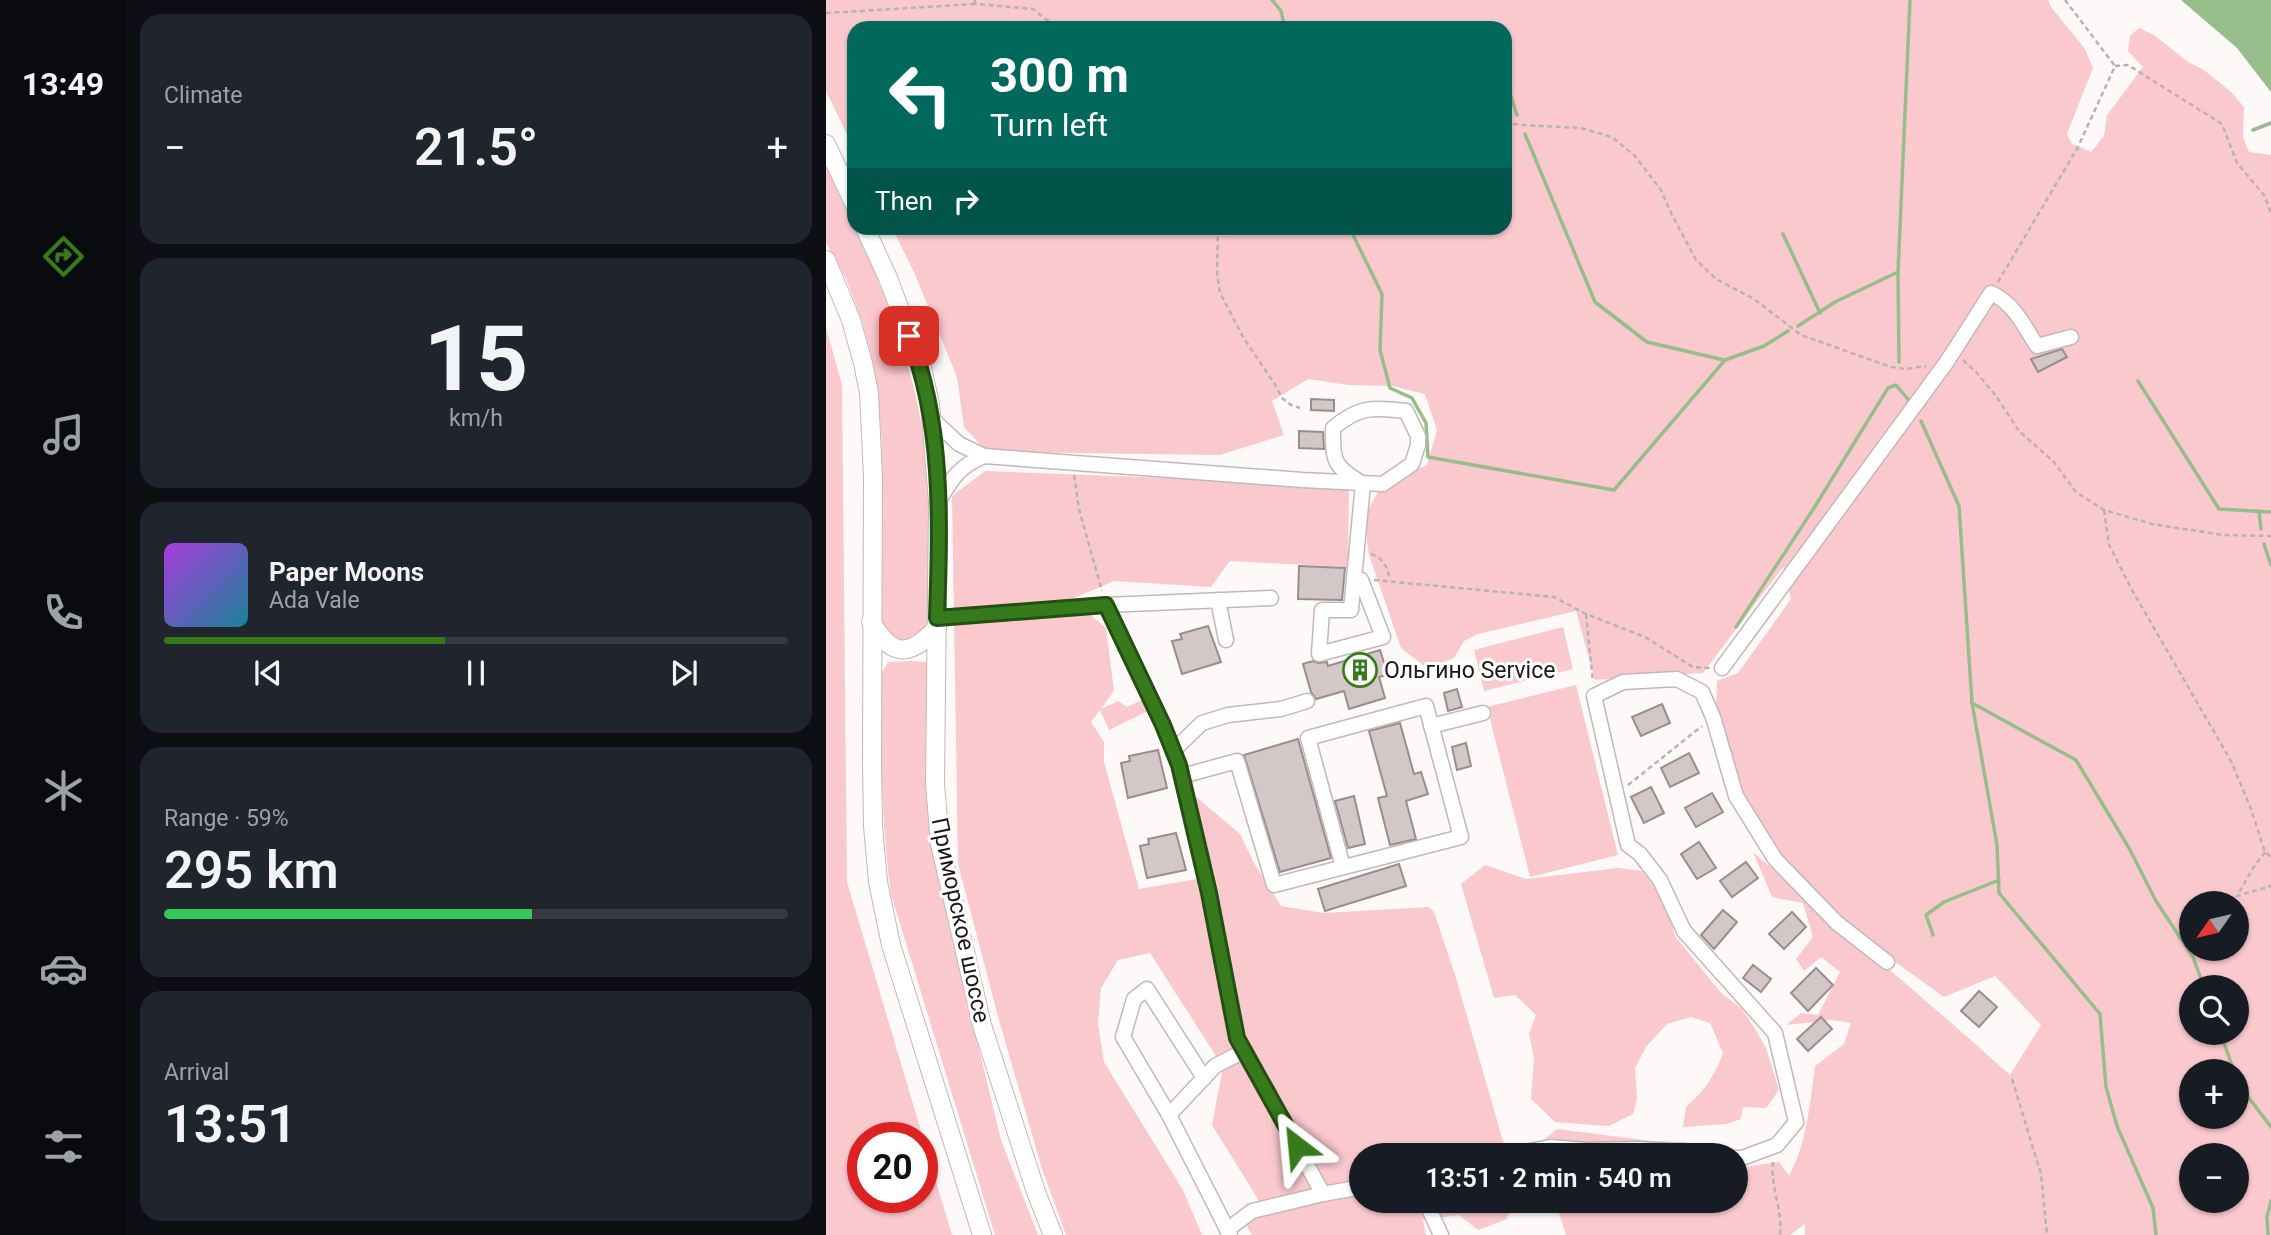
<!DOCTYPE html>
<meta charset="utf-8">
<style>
body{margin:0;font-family:Roboto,sans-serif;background:#20242c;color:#f1f3f6;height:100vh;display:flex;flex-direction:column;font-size:26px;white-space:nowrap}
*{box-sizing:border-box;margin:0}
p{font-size:23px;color:#9ea1a6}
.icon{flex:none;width:38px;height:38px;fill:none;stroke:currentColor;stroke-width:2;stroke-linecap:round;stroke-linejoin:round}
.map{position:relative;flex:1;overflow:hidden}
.drawer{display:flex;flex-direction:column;gap:14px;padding:14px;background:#0d0f14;width:700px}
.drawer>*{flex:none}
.guide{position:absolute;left:21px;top:21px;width:665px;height:214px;border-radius:21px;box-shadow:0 2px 5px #0004;background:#00695c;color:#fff;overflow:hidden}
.needle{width:46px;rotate:236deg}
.tools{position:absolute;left:1353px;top:891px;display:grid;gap:14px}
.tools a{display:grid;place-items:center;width:70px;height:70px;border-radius:50%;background:#171b24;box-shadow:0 2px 5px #0004;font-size:35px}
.speed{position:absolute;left:21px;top:1122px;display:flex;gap:14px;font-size:35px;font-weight:700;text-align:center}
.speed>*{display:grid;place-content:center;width:91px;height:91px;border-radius:50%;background:#171b24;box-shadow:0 2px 5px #0004;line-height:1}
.speed .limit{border:10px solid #d22;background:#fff;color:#111}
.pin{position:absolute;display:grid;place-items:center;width:60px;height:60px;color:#fff;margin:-30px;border-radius:14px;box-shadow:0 4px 10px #0006}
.me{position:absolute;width:77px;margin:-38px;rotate:331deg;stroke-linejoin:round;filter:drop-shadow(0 0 5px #0008)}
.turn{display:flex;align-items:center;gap:24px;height:147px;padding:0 28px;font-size:32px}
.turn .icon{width:91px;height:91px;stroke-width:2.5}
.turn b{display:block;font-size:49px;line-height:60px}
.then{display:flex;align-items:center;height:66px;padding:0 28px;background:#0003;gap:14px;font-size:26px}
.big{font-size:52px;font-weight:600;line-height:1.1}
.drawer .widget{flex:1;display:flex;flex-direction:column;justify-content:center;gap:10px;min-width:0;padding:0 24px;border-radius:21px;background:#20242c}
.drawer .dial{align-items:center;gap:0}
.dial b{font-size:91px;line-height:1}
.song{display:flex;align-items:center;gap:21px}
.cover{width:84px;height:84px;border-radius:10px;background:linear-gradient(135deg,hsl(280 70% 55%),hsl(190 70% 35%))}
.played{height:7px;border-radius:4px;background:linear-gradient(90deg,#377a1b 45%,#363941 45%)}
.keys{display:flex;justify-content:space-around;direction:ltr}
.heat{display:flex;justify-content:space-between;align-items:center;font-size:38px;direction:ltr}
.charge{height:10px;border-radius:5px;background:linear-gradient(90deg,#34c759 59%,#363941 0)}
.trip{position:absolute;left:523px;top:1143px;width:399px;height:70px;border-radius:35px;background:#171b24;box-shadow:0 2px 5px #0004;font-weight:600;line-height:70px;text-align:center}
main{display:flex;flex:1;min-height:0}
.tabs{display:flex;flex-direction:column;width:126px;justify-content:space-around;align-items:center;background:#090b0e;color:#9ea1a6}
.tabs .icon{width:49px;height:49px}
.tabs .active{color:#377a1b}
.tabs b{font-size:32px;color:#f1f3f6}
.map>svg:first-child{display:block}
</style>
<main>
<nav class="tabs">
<b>13:49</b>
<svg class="icon active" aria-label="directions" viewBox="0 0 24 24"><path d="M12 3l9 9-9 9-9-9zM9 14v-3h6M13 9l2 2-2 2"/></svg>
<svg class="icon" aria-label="music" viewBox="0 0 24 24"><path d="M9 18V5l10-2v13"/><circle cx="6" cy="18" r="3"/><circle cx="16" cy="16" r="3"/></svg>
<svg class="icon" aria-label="phone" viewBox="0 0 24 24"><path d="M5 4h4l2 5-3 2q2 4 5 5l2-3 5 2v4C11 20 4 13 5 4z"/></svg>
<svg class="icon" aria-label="climate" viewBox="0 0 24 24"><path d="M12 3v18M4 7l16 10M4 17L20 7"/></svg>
<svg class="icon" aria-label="car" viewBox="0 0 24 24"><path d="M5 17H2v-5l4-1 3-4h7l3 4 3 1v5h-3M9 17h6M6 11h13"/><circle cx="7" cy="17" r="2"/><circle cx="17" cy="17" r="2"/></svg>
<svg class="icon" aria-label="filters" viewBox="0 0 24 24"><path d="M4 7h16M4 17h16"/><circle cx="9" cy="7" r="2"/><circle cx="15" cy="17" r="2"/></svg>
</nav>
<section class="drawer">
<div class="widget"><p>Climate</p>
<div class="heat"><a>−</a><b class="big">21.5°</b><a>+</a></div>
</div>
<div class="widget dial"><b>15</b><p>km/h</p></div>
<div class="widget">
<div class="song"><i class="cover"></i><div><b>Paper Moons</b><p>Ada Vale</p></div></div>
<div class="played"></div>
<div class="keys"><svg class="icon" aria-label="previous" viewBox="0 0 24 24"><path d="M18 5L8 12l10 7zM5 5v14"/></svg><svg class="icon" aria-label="pause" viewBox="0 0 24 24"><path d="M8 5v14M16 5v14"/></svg><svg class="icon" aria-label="next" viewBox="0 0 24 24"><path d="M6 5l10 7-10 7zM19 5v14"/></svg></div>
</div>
<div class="widget"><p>Range · 59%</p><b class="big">295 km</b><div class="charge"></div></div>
<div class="widget"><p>Arrival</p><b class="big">13:51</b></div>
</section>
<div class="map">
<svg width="1445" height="1235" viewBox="0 0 1445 1235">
<rect width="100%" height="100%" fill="#fef9f9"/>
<g fill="#fac9ce" fill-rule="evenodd">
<path d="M0,0H1222L1225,7L1259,49L1267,68L1241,134L1246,144L1265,152L1278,136L1281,115L1317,67L1302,51L1304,36L1313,28L1328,35L1362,62L1378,70L1393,82L1407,94L1418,107L1417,137L1423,152L1445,155V1235H979V1224L964,1235H740L729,1201H803L806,1210L821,1201L910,1200V1168L953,1162L963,1176C981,1143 984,1102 989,1066L1018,1044L1025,1023L1006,1020L960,1025L975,1013L992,1015L1014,972L995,957L978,971L970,959L987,937L977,903L946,897L927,852C1012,927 1100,999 1184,1075L1215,1025L1169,976L1118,997L1015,923L960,865L918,797L890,711L891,681L912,673L965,599L957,567L877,673L769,680L750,611L652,634L638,641L628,658L601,668L575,648L543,555L538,518L555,486L601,465L611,430L599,394L566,386L522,385L482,379L446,401L458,435L394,455L161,452L138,427L131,377L88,272L66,228H679V28H28V149L0,91ZM1365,903H1410V948H1365ZM1365,987H1410V1032H1365ZM1365,1071H1410V1116H1365ZM1365,1155H1410V1200H1365Z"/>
<path d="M0,164C36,241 72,317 91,401C106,471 103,547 103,618C94,645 68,649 56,622V443L51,391L45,355L36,321L20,279L0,243Z"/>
<path d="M0,327L16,385L21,882L126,1235H0ZM37,1138H96V1197H37Z"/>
<polygon points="159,471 523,485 522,567 404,561 385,587 288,581 246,599 280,628 288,691 275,709 292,701 301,707 316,700 322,711 283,730 274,710 265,722 278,742 278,762 313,889 389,876 367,794 414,834 428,863 455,906 497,913 603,907 608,912 631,981 681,1155 536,1155 536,1200 687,1201 681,1219 652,1230 633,1215 597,1220 600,1235 426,1235 420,1225 435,1204 386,1125 397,1067 324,953 292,960 275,988 272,1024 278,1062 357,1190 376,1235 240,1235 216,1169 173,1020 132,864 126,496"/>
<polygon points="737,627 747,669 658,691 648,650"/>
<path d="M84,661L104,662L107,841L139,991L175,1140L212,1235H169L65,894C55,821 55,749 54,676L62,662Z"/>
<polygon points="750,685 792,855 704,877 661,707"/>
<path d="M659,865L700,879L792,868L816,871L841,904L849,936L895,993L915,1008L928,1027L940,1048L953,1090L940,1108L917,1107L915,1119L901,1124L857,1127L860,1107C879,1090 888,1077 897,1053L884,1023L865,1017L841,1024L820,1047L809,1068L811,1098L807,1114L783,1126L729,1122L705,1099L708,1058L703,1034L710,1015L689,995L668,998L635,884Z"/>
<polygon points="731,1129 826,1141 860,1142 849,1155 713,1155 710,1146"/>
</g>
<polygon fill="#97bd8b" points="1355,0 1445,0 1445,92 1411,48"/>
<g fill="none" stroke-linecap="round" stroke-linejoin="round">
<g stroke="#97bd8b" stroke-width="3.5">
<polyline points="446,0 455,11 459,28"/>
<polyline points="679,78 691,115"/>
<polyline points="1427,130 1445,123"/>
<polyline points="699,134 769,302 821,342 898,360"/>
<polyline points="526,228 527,235 556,294 554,350 564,388 586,398 600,423 602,457 788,490 899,360 938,346 962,331"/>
<polyline points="957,234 994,313"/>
<polyline points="1072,272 1073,362"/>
<polyline points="972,326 1009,302 1072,272 1084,0"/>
<polyline points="1312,381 1393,509 1445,512"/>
<polyline points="1095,421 1133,506 1146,703 1171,845 1173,893 1274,1014 1280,1087 1291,1126 1327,1208 1330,1235"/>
<polyline points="1433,511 1435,529"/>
<polyline points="1438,544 1445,565"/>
<polyline points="910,627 988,508 1062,388 1070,385 1085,403"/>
<polyline points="1146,703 1250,760 1303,848 1330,901 1367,957 1378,987"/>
<polyline points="1107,935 1100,915 1118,902 1173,880"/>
<polyline points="1394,1032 1408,1071"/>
<polyline points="1410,1078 1413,1085 1445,1127"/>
<polyline points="1442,1235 1441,1217 1445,1201"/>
</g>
</g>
<g fill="#d4c7c8" stroke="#998d8e" stroke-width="2">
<polygon points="1236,349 1241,357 1212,372 1205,359"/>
<polygon points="485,399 508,400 508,411 485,410"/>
<polygon points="473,431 497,432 498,449 473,448"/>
<polygon points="473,566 519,568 516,600 472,599"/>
<polygon points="382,626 395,662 356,674 346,641 356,639 354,634"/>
<polygon points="554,650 562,675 553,677 559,698 523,709 518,691 490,699 485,692 477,664 487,661 492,663 501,662 502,666"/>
<polygon points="631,689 636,707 622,711 618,693"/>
<polygon points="836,704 844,723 815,736 806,717"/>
<polygon points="574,723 588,774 595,772 602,794 580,801 590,839 564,845 552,798 561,796 543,731"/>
<polygon points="472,739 505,858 454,872 418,755"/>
<polygon points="640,743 645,766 631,770 626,747"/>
<polygon points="332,750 341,788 302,798 295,763 304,761 303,756"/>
<polygon points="863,753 873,773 844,787 835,768"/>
<polygon points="825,787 838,813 818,823 805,797"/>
<polygon points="886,793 897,812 870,827 859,808"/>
<polygon points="528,796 539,844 522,848 509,801"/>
<polygon points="350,833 360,870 321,878 314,846 323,844 322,839"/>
<polygon points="873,842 890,868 871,879 855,854"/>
<polygon points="920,862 932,878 906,897 894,881"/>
<polygon points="573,864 580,886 499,911 492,889"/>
<polygon points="897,910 911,922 888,949 875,935"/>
<polygon points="966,912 980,927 958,949 943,934"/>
<polygon points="927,965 945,979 935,992 917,978"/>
<polygon points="990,968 1007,985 982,1011 965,993"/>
<polygon points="1153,991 1171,1007 1153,1027 1135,1011"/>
<polygon points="995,1017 1006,1029 982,1051 971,1039"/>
</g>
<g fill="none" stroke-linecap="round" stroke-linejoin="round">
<g stroke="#c4b7b8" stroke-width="17">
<g id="minor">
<path d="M106,419L133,444L158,456L476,480L557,484L586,464L592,445V436L580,411C548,407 533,406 507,428C507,463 507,465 537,484L525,610H496L493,654L557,637L535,580H529"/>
<path d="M112,502C126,479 132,467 158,456"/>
<polyline points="392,600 400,640"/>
<polyline points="280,605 337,725 353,765 379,872 411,1038 497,1194 426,1211 401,1230"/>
<polyline points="111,618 280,605 445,598"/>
<path d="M896,668L1120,363L1165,293C1188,303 1198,326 1211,346L1245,337"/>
<polyline points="605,726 657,713"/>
<polyline points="347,751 376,723 402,715 455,709 481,701"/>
<polyline points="356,776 411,761 448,885 635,837 600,706 482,738 517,867"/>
<polyline points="378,1078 321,989 308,999 297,1037 343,1115 404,1235"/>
<polyline points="343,1115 389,1066 418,1051"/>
<polyline points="683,1155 724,1147 760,1150 813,1149 843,1151 864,1155"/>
<polyline points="910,1158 916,1158 951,1145 970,1122 949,1033 858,931 834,880 814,854 802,845 768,696 797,682 851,679 876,692 887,717 910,796 949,859 1011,923 1061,962"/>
<polyline points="497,1194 536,1187"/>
<polyline points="599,1200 615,1235"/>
</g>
</g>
<g stroke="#c4b7b8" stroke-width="20">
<g id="major">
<polyline points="0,144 28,203"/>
<polyline points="39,228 62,278 96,368 104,404 112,502 109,784 114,844 156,1025 210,1192 227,1235"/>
<polyline points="0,260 25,320 37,363 43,393 47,477 46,763 47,826 52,882 65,945 156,1235"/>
<path d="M45,622C66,657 82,658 111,628"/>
</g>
</g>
<g stroke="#b7b2b3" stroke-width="2.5" stroke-dasharray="5 3.5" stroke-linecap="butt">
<polyline points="148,0 150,4 207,9 231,28"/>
<polyline points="1239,0 1289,66"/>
<polyline points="0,13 150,4"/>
<polyline points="1289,66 1302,65 1396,124 1411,163 1438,195 1445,213"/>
<polyline points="679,122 694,125 755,128 786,137 809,156 835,190 846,215 870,260 890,279 928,299 975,335 1065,367 1080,369 1100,366"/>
<polyline points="392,228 391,273 394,293 417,337 450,386 456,398 465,405 474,408"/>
<polyline points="1172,282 1252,147 1289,66"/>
<polyline points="1137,360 1151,373 1170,396 1193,431 1228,462 1250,492 1278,510 1326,524 1397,535 1445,536"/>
<polyline points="248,475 253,509 276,591"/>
<polyline points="1278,510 1283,545 1306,590 1405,761 1425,809 1439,852 1445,857"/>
<path d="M545,554C558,558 561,567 564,580"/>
<polyline points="548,580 728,597 760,614 819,637 867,667 884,668"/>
<polyline points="760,614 767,682"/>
<polyline points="802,785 876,726"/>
<polyline points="1439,852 1427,868 1411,896 1445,886"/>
<polyline points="1186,1079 1215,1174 1221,1235"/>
<path d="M947,1162C944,1186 957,1211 954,1235"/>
</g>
<use href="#minor" stroke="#fff" stroke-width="14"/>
<use href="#major" stroke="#fff" stroke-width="18"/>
</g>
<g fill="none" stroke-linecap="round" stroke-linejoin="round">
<g stroke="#244f12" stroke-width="18">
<path id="route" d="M83,336C118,424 114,524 111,618L280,605L337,725L353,765L383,893L411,1038L471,1146"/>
</g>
<use href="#route" stroke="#377a1b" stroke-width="12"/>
</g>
<defs>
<g id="building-ring" transform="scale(1.75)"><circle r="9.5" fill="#fff" stroke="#377a1b" stroke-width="1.5"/><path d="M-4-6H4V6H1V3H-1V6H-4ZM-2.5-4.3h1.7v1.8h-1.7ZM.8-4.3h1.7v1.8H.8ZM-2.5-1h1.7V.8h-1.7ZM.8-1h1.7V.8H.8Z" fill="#377a1b"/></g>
</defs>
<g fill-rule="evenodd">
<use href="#building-ring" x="534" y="670"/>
</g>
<g text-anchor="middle" stroke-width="6" stroke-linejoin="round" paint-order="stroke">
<g font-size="23" fill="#1c1718" stroke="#fff" text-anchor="start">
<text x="558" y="678">Ольгино Service</text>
</g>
<g font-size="23" fill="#1c1718" stroke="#fff">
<text transform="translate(135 920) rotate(78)" y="8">Приморское шоссе</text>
</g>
</g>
</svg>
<div class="tools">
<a><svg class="needle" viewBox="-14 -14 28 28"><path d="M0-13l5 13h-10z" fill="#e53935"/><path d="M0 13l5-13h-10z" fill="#9ea1a6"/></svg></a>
<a><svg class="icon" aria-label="search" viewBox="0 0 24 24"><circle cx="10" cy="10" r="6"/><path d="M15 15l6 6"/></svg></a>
<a>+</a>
<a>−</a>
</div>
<div class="speed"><div class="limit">20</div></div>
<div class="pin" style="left:83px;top:336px;background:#d93025"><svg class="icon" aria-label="arrive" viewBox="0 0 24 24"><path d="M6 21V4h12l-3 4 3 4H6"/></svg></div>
<svg class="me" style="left:471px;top:1146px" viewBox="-20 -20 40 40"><path d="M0-17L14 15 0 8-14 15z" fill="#377a1b" stroke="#fff" stroke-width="4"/></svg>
<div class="trip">13:51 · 2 min · 540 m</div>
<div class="guide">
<div class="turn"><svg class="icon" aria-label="left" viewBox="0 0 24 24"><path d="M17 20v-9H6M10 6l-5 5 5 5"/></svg><div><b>300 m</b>Turn left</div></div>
<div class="then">Then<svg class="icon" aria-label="right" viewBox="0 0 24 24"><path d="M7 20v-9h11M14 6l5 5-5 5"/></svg></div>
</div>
</div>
</main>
